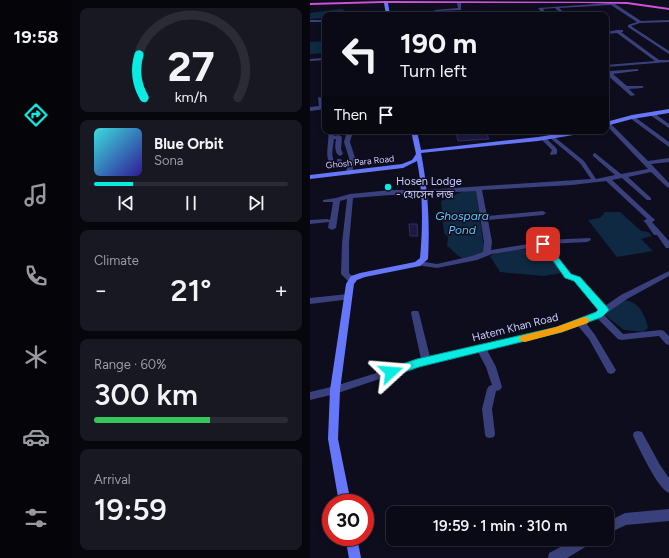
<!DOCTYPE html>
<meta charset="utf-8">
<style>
body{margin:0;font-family:Figtree,"Noto Sans Bengali",sans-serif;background:#181823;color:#f1f3f6;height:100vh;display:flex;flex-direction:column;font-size:15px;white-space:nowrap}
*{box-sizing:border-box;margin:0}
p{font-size:13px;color:#999aa1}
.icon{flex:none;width:22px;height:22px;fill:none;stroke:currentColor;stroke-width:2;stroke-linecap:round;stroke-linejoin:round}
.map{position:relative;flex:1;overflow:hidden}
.drawer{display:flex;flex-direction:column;gap:8px;padding:8px;background:#06060c;width:238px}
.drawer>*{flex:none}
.hud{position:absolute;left:12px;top:12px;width:287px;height:122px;border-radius:8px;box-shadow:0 2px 6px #0003,0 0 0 1px #2a2b35;background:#0a0a16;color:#f1f3f6;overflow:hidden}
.speed{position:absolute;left:12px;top:494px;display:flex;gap:8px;font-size:20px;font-weight:700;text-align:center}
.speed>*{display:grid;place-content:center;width:52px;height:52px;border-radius:50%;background:#0a0a16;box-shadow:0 2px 6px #0003,0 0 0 1px #2a2b35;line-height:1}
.speed .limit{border:6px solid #d22;background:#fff;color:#111}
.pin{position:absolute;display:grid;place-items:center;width:34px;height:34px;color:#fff;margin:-17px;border-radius:8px;box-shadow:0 2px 6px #0006}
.me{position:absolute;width:44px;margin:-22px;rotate:71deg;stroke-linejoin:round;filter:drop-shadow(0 0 3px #0008)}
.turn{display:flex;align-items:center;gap:14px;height:84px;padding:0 12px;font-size:18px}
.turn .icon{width:52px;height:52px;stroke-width:2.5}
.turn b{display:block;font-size:28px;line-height:34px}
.then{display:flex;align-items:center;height:38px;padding:0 12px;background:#0003;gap:8px;font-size:15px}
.big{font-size:30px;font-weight:600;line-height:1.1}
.drawer .tile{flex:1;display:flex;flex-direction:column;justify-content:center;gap:6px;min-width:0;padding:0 14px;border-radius:8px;background:#181823}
.drawer .dial{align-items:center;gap:0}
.dial svg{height:104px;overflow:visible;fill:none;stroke:#2a2b35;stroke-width:7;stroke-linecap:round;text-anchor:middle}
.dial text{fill:#f1f3f6;stroke:none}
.song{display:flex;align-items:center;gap:12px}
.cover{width:48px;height:48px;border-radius:6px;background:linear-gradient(135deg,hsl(180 70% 55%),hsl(250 70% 35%))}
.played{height:4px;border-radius:2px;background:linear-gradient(90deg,#09ece4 20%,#2a2b35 20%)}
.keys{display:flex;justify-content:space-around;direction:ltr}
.heat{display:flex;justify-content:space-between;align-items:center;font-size:22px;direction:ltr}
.charge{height:6px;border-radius:3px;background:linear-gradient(90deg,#34c759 60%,#2a2b35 0)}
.trip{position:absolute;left:76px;top:506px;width:228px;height:40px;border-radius:8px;background:#0a0a16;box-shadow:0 2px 6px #0003,0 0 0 1px #2a2b35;font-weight:600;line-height:40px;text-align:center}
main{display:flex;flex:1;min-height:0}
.menu{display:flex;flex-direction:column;width:72px;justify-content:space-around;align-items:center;background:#040409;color:#999aa1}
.menu .icon{width:28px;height:28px}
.menu .active{color:#09ece4}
.menu b{font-size:18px;color:#f1f3f6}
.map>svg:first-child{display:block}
</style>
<main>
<nav class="menu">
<b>19:58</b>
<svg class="icon active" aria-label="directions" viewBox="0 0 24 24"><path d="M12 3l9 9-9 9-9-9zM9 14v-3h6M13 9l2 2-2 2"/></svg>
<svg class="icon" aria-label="music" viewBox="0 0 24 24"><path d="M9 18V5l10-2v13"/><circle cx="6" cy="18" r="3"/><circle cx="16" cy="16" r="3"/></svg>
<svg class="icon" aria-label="phone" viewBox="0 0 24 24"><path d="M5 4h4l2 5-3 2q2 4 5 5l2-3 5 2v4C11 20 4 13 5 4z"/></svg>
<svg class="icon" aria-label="climate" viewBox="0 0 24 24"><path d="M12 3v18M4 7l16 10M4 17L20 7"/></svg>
<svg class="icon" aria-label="car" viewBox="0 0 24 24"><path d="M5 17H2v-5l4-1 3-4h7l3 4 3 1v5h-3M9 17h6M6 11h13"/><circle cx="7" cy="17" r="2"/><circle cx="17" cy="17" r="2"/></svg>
<svg class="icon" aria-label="filters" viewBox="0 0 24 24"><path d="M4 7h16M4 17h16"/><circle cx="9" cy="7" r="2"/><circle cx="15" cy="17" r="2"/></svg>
</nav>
<section class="drawer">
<div class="tile dial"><svg viewBox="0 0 100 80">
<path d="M14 69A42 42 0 1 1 86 69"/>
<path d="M14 69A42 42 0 0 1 10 36" stroke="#09ece4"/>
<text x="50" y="56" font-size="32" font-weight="700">27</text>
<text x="50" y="72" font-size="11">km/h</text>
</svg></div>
<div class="tile">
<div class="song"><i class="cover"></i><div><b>Blue Orbit</b><p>Sona</p></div></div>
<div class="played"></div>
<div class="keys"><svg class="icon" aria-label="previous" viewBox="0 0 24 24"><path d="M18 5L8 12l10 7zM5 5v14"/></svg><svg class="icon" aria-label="pause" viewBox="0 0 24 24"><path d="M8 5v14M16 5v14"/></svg><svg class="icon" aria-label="next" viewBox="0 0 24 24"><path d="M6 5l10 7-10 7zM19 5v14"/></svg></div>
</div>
<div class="tile"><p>Climate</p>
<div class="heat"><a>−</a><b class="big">21°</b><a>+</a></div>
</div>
<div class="tile"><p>Range · 60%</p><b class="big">300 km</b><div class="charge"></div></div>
<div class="tile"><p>Arrival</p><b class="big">19:59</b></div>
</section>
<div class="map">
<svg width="359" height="558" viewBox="0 0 359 558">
<rect width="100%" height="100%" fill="#0d0d1e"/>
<g fill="#0e2941">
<polygon points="30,9 33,9 36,14 15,15 15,18 0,19 0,13"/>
<polygon points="15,41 15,53 0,54 0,42"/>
<path d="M154,191H166L174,248L173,253C167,255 156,260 150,257C145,254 142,249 137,246L138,237L134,233L131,201Z"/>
<polygon points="295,212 310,212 331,231 338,232 342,236 331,239 343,251 307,257 278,220 290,218"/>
<polygon points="235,248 251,273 234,276 190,272 180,256 191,251"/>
<path d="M312,300C328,300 335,314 338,328L333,332L314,330L296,316L297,311Z"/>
</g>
<g fill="#1c1a3e" stroke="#302d69">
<polygon points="175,131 179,139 148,141 146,133"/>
<polygon points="99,224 107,224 108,236 100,236"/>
</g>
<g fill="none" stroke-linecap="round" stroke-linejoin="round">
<g fill="#3a407b" fill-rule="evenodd">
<polygon points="149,2 151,3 151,10 126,11 124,10 148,8 147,3"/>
<polygon points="301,3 305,4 331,21 359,20 359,22 330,23 321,26 359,51 359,54 318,27 318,25 327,22 301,5 249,8 257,15 253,15 245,8 233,9 238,15 234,15 228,8"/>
<rect x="0" y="20" width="15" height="2"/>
<polygon points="307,30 313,30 313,32 311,32 349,60 359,60 359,62 296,67 296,65 345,61 307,33 296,34 296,32"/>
<polygon points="14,58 15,60 0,61 0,59"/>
<polygon points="296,69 300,71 328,69 328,71 326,71 303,74 317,86 332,86 334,87 332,88 319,89 325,95 321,96 296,74"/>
<polygon points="8,97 12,98 15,109 0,111 0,107 9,106"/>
<polygon points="340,113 344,113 359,124 359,128 340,115"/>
<polygon points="322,115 359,142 359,147 320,118 319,117"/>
<path d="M296,123H300L338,161L359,158V162L341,164L359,183V188L357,187L341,172L318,177L341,198V200H337L312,178L302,180L344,219L345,220L344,221L342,222L359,241V248H356L347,235H344L335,222L333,221L337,219L296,181L262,185L172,190L177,216L233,211L236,213L233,215L178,220L182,242L181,250L225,243L235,240L280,238L281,240L277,242L237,244L261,274L270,277L295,306L311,295L359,271V276L317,299L294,315L313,334L351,330L354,331L359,336V345L356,344L349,336L311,340L308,339L288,319L276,323L285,335L306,370L304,373L301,374L298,373L279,339L268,326L249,333L177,350L186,367L192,387L190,390L186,391L182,409L185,434L184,437L180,438L176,437L175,434L172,409L177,389L179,386L182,385L176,367L168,352L108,366L25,394L0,400V392L25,386L111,359L101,313L102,311H108L109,313L120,357L247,327L286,313L289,310L264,281L255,278L231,246L182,254L167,260L127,268L106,265L105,263L106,261H109L127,264L162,256L173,252L174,242L166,191C125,193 84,194 43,198L39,243V273L46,280L45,282H39L31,274L32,243L37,199L30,201L26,228L22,230L18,228L19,222L0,224V220L17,219L20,220L23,202H13V200L26,198L40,194L81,190H114L281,179L270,163L240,138V136L242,135L274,161L286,179L305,175L283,156V154L285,153L311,174L338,169L296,125Z"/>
<path d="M18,131H24V136L29,135L32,137L31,149L33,154L30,156C24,153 25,145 26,139H24C23,148 20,157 26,164L27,165V159H31L34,167L33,168L22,167C13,156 20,144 18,131Z"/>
<polygon points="37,131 43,131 40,142 45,158 42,173 39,175 36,173 39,158 34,142"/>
<polygon points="231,137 235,137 247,149 247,154 241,155 240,154 242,150 231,139"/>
<polygon points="38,294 42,297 41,299 0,304 0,298"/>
<path d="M328,431L332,432L350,465L359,478V493C348,489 330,450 324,438L323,435L324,432Z"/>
<polygon points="359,509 359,521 316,525 297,534 297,522 315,513"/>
<polygon points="266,539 284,539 282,543 257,558 238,558 239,553"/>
</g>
<g fill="#6777f9" fill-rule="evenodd">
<polygon points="76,2 78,3 80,15 76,15 74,3"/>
<polygon points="359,109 359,113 322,119 296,126 296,122 322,115"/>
<path d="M101,131H107L111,150L228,137L265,131H278L275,133L228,141L111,153C118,188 120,224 118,259L110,266L55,277L47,280L44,284L30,390L28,439L41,503H29L18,439L20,390L36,284L41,276L50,273L105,262L110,258C113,227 113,191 107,161L93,168L0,179V175L92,164L102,160L106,154Z"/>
<polygon points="35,537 47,537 51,558 39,558"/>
</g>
<polygon fill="#d052d8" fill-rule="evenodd" points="75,1 317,2 359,8 359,10 317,4 275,3 71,3 0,5 0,3"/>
</g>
<polygon fill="#09ece4" stroke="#069994" points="230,242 236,242 261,274 270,277 297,307 299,310 292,317 252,332 109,367 81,377 77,375 75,372 77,369 107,359 247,327 286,312 288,310 264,281 255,278 244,262 230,246 229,244"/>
<polygon fill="#f59e0b" points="274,317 278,318 279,320 278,323 252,332 215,342 211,341 209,339 211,336 246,327"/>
<circle fill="#09ece4" stroke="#0d0d1e" stroke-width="1.5" cx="78" cy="187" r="4"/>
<g text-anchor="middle" stroke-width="3" stroke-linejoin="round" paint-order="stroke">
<g font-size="9" fill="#cccdfd" stroke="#0d0d1e">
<text transform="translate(50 162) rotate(-6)" y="3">Ghosh Para Road</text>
</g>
<g font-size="11" fill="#cccdfd" stroke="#0d0d1e" text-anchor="start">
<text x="86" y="185">Hosen Lodge<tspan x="86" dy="13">- হোসেন লজ</tspan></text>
</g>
<g font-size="11" fill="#cccdfd" stroke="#0d0d1e">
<text transform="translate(205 327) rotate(-14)" y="4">Hatem Khan Road</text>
</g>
<g font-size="12" font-style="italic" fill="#5ec6f9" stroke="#0d0d1e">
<text x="152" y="220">Ghospara<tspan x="152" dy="14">Pond</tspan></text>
</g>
</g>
</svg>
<div class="speed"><div class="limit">30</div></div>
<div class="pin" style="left:233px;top:244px;background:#d93025"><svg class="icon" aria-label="arrive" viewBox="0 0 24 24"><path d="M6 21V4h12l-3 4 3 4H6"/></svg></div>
<svg class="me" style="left:81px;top:372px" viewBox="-20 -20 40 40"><path d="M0-17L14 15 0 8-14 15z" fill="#09ece4" stroke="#fff" stroke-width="4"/></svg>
<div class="trip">19:59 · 1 min · 310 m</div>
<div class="hud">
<div class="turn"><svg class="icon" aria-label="left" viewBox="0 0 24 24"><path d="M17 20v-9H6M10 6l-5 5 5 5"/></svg><div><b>190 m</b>Turn left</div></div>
<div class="then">Then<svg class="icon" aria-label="arrive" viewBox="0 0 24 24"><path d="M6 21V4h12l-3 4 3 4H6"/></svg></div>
</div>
</div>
</main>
